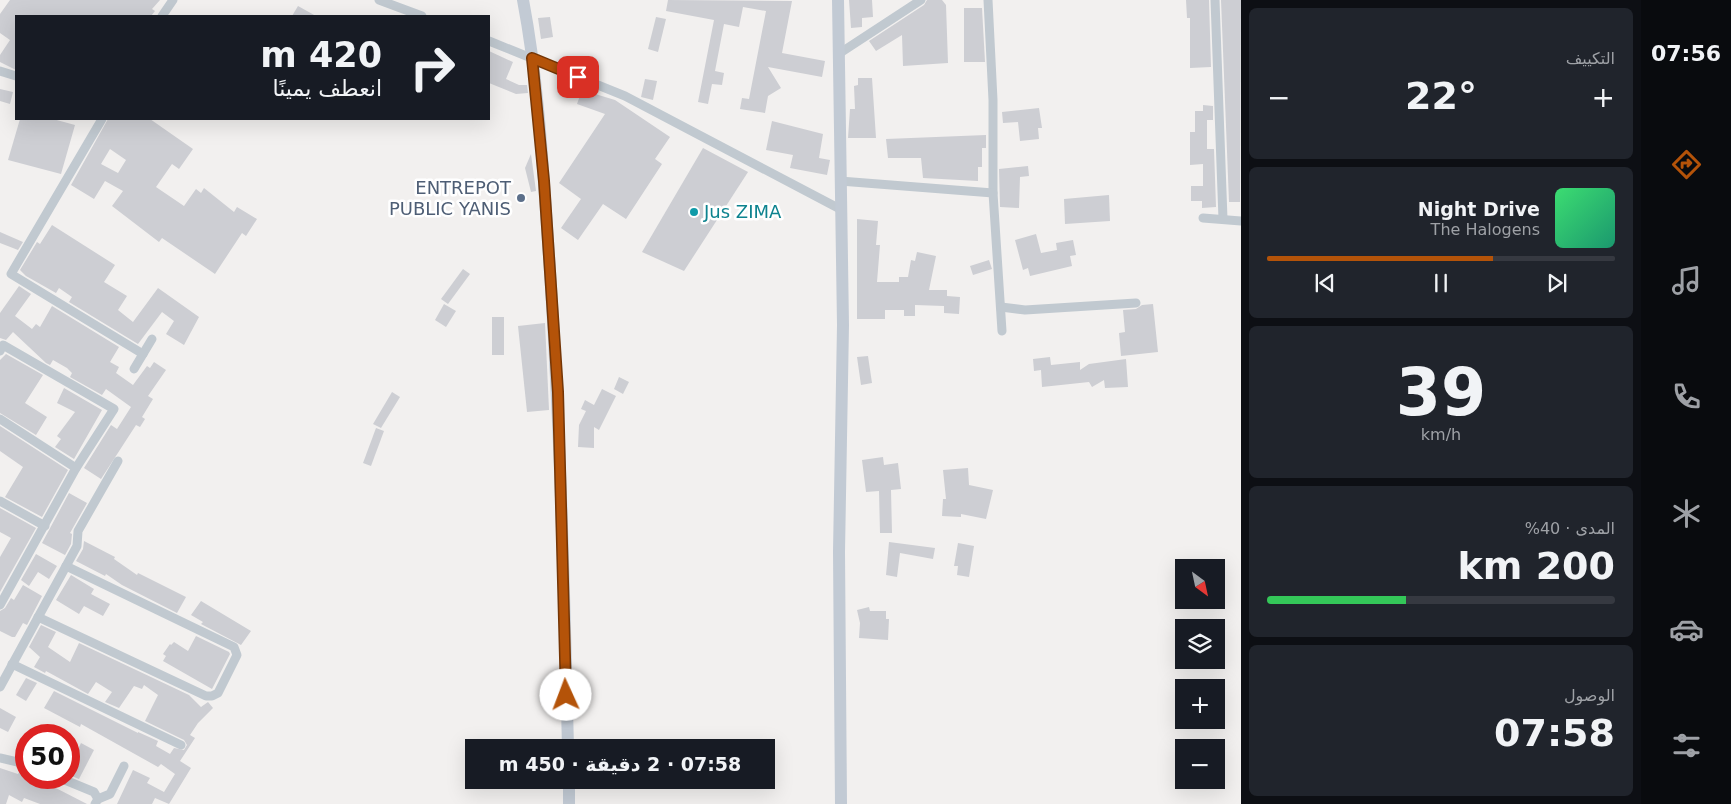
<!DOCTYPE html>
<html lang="ar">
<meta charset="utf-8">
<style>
body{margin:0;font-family:"DejaVu Sans","Noto Naskh Arabic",sans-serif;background:#20242c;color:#f1f3f6;direction:rtl;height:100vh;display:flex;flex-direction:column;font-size:19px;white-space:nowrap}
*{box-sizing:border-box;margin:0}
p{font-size:16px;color:#9ea1a6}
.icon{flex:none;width:28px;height:28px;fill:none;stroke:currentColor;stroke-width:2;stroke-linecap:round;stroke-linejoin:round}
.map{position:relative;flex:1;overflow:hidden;direction:ltr}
.panel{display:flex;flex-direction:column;gap:8px;padding:8px;background:#0d0f14;width:400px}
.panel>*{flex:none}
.guide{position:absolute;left:15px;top:15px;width:475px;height:105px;border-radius:0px;box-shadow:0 5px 20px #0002;direction:rtl;background:#171b24;color:#f1f3f6;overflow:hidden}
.needle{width:32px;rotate:147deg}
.fabs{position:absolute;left:1175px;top:559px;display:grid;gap:10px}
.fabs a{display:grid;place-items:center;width:50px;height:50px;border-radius:0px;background:#171b24;box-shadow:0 5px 20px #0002;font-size:25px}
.speed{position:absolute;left:15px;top:724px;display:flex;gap:10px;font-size:25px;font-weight:700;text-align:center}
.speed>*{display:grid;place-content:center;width:65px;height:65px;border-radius:50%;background:#171b24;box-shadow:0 5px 20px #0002;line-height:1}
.speed .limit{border:8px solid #d22;background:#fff;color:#111}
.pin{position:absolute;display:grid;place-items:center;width:42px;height:42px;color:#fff;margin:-21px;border-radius:10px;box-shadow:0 2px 8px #0006}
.me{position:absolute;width:55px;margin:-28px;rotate:358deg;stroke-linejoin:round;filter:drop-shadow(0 0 4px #0008)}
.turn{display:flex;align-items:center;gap:18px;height:105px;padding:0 25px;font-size:22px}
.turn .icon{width:65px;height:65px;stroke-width:2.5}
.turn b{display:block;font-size:35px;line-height:42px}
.big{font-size:38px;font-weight:600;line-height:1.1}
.panel .widget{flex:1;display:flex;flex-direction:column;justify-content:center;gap:8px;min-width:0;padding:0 18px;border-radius:8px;background:#20242c}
.panel .dial{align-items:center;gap:0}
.dial b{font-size:65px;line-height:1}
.song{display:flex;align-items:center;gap:15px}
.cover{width:60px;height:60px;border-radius:8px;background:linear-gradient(135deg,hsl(140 70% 55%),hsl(160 70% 35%))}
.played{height:5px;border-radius:2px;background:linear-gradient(90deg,#b45309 65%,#363941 65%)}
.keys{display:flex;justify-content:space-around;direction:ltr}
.heat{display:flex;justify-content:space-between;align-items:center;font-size:28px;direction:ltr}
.charge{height:8px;border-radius:4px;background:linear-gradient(90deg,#34c759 40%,#363941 0)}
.trip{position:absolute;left:465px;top:739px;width:310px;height:50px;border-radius:0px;background:#171b24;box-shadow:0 5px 20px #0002;font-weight:600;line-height:50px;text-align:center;direction:rtl}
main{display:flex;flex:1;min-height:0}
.dock{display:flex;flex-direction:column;width:90px;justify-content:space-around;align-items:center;background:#090b0e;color:#9ea1a6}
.dock .icon{width:35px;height:35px}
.dock .selected{color:#b45309}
.dock b{font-size:22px;color:#f1f3f6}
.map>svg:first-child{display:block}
</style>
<main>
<nav class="dock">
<b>07:56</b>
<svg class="icon selected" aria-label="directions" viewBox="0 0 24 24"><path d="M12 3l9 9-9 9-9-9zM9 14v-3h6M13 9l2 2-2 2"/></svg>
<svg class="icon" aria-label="music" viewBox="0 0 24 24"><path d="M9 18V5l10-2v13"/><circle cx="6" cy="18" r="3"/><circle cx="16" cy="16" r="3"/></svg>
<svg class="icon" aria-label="phone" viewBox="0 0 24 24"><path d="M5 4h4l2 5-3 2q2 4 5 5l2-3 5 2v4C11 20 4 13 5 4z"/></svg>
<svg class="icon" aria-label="climate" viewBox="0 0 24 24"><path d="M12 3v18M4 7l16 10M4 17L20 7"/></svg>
<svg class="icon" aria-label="car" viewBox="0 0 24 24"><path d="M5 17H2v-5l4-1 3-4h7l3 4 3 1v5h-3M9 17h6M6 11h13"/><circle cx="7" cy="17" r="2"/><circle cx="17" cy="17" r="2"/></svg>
<svg class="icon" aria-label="filters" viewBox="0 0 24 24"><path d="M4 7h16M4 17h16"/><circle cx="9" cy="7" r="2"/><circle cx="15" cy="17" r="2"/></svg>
</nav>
<section class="panel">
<div class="widget"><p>التكييف</p>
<div class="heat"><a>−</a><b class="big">22°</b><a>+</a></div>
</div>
<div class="widget">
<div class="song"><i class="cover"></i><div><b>Night Drive</b><p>The Halogens</p></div></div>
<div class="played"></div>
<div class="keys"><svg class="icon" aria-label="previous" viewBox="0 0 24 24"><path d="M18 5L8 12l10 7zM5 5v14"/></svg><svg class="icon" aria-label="pause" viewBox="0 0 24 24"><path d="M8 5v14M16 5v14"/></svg><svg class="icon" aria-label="next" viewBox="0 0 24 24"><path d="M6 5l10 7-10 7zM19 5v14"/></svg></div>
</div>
<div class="widget dial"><b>39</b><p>km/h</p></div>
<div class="widget"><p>المدى · 40%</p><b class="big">200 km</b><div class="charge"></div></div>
<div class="widget"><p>الوصول</p><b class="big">07:58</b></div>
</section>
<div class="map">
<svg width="1241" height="804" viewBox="0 0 1241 804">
<rect width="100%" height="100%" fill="#f2f0ef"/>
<g fill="#cdced3" fill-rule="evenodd">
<polygon points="10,0 160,0 152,9 155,11 151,16 16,16 16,70 0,62 0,55 10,40 0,33 0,14"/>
<polygon points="668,0 792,1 782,53 825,61 822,77 768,67 781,88 768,96 765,113 740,109 742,98 749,99 766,11 743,7 739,27 724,24 715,71 724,73 722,85 712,84 708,104 698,102 714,20 666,11"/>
<polygon points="849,0 872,0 873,17 862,18 862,27 851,28"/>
<polygon points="927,0 942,0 946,5 948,63 903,66 902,35 876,51 869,41 924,5"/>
<polygon points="1186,0 1209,0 1211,67 1190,68 1190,18 1187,18"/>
<polygon points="1221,0 1241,0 1240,202 1229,202"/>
<polygon points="298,6 316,16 292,16"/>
<polygon points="964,8 982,8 985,62 964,62"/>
<polygon points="550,17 553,37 541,39 538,18"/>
<polygon points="656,17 666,19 658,52 648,49"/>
<polygon points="489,51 513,62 506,79 519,85 527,85 528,93 516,94 489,83"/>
<polygon points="858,78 872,78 876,138 848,138 850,109 855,109 854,86 858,85"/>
<polygon points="645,79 657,81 653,100 641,97"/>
<polygon points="0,89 13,92 10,104 0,101"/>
<polygon points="582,90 615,100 670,137 655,159 662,164 626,219 603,204 578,240 561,228 581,199 559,183 605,114 577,104"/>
<polygon points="1203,105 1213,106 1213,120 1207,120 1207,149 1214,149 1216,207 1202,208 1202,201 1191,201 1191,186 1203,186 1203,164 1190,165 1190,132 1195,132 1195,111 1203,111"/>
<polygon points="1039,108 1042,128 1038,128 1039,139 1020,141 1018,122 1003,123 1002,112"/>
<polygon points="20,119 53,119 75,125 61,174 8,160"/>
<path d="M108,119H150L193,149L179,169L172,164L156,187L184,206L196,189L201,193L204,188L234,212L237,207L257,219L246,236L242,233L215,274L162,238L159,242L112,206L123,191L105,181L94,199L71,185ZM110,149L126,160L118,173L101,164Z"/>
<polygon points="772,121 823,134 819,158 830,160 827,175 790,168 793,155 766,150"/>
<polygon points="986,135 986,148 982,148 982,167 978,167 978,181 923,178 921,158 888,158 886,139"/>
<polygon points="703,148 748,172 684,271 642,252"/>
<polygon points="531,154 536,191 531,192 525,168"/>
<polygon points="1028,166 1029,176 1020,177 1019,208 1000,207 999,169"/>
<polygon points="1109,195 1110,221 1065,224 1064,199"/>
<polygon points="857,219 878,221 876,245 880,245 877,282 899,282 899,277 908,277 911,260 915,261 917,252 936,256 929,290 947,290 947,296 960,297 959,314 944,313 944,306 915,305 915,316 904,316 904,310 885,310 885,319 857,319"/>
<polygon points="52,225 115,265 104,282 127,296 118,310 133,322 158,288 199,317 184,345 166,334 174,321 162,312 138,344 69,302 72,297 59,288 56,293 26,276 20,270 37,242 40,244"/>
<polygon points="0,232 23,242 18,250 0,243"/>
<polygon points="1036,234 1041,253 1057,250 1056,243 1073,240 1076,255 1070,256 1072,266 1030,276 1028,268 1023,270 1015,240"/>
<polygon points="989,260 992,269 973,275 970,266"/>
<polygon points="463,269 470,274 448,304 441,299"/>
<polygon points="19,286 31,294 15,316 32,329 36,324 40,327 52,306 119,347 110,362 119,367 116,373 133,385 147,366 150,368 154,362 166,370 148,396 153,399 142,417 145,419 140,427 136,425 101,479 84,468 111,425 117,429 131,407 106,389 102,395 70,377 72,373 67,368 53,360 50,365 46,363 13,332 6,340 0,338 0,313"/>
<polygon points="444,304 456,311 446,327 435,320"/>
<polygon points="1153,304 1158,352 1121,356 1119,333 1125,332 1123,310 1136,309 1142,305"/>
<rect x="492" y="317" width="12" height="38"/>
<polygon points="545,323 549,410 527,412 518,326"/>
<polygon points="6,354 43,375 25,403 47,417 36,435 0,413 0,360"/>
<polygon points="868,356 872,383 861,385 857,357"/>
<polygon points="1050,357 1051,365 1080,362 1080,370 1089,364 1126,359 1128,387 1105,388 1104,380 1092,387 1089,382 1042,387 1041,370 1034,371 1033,359"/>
<polygon points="619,377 629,382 623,394 614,389"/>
<polygon points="64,388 102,410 74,459 55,447 61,439 57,436 75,412 57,403"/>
<polygon points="602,389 616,396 599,430 594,427 594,448 578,447 579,425 586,411 581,409 585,400 594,405"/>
<polygon points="392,392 400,397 381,428 373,424"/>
<polygon points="0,426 68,470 42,517 5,497 23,467 0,451"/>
<polygon points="376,428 384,431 371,466 363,463"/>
<polygon points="883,457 884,465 898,463 901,489 891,490 892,533 880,533 879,491 866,492 862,460"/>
<polygon points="968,468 969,485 993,490 986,519 961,514 961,517 942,516 943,499 946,499 943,470"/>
<polygon points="69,493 87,503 70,533 72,534 71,544 65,555 42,543"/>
<polygon points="0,508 36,528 0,592 0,557 11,538 0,532"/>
<polygon points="84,541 115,557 114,559 137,575 138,573 186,597 177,613 122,585 106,574 105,576 76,561 83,549"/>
<polygon points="889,542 935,548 933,559 900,553 897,577 886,575"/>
<polygon points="958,543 974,546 969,577 957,575 958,566 954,566"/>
<polygon points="36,554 57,566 49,579 38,572 29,586 21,580"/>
<polygon points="71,575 94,589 91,594 110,604 103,616 84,606 79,614 56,600"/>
<polygon points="23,585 42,596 27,625 23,623 15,637 12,637 0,631 0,611 5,608 11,598 14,600"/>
<polygon points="201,601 251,631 241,645 201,624 203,622 191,615"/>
<polygon points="869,607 870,611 886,611 886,619 889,619 888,640 859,638 860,623 857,610"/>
<polygon points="41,625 56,632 48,647 70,662 79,643 189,695 201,707 208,702 213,708 198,723 190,735 195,738 180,761 191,768 169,804 155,798 152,804 117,804 133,770 150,778 147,783 164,792 175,774 161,764 158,767 81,724 80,727 44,708 54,691 138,733 138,732 158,741 156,746 170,754 174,748 184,750 187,745 184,740 145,721 158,695 144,685 142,689 134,686 119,708 105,702 112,692 96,682 88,694 46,671 45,673 34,667 40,657 29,647"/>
<polygon points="196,636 229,652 230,654 212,689 163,661 166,656 163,654 170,644 171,645 174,642 188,651"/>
<polygon points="26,678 37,683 26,701 16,695"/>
<polygon points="0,708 16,717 8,732 0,728"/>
<polygon points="81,743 94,750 79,779 69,775 69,768"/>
<polygon points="0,768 18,774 21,769 26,770 26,778 35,778 51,783 50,785 87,804 40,804 24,798 22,802 9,795 6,804 0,804"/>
</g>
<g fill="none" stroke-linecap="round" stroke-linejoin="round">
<g stroke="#c1c9d0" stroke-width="9">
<polyline points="379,0 422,16"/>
<polyline points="988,0 993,100 993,193"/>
<polyline points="1215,0 1223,219"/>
<polyline points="162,16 173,0"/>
<polyline points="489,41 625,96 840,209"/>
<polyline points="840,53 921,0"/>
<polyline points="0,71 16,76"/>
<polyline points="102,119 11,274 143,354"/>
<polyline points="840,181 993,193 1002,331"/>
<polyline points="1203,218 1241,221"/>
<polyline points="1001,307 1025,310 1136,303"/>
<polyline points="0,351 3,345 114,409 76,468 0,605"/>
<polyline points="134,369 152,339"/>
<polyline points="0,419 76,468"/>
<polyline points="0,501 45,526"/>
<polyline points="38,617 206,696 212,696 218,693 237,655 234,647 66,566"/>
<polyline points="12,664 181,745"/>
<polyline points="0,687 77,546 78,531 118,461"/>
<polyline points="0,758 26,764"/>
<polyline points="60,778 94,792 98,799 95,804"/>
<polyline points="98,799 110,794 124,766"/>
</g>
<g stroke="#c2cad4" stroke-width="12">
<path d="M523,0C539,84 543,171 549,256C560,420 564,583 568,748"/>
<polyline points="838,0 843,325 839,552 841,804"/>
<polyline points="569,780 569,804"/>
</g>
</g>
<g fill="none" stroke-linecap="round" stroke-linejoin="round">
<g stroke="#753606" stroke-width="12">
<polyline id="route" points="566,695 558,392 544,181 532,58 578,77"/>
</g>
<use href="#route" stroke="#b45309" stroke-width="9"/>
</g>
<circle fill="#5c6f8a" stroke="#fff" stroke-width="2" cx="521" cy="198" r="5"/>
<circle fill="#0f9aa8" stroke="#fff" stroke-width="2" cx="694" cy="212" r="5"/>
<g text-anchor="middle" stroke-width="5" stroke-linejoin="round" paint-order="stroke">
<g font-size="18" fill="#4e5e75" stroke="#fff" text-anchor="end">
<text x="511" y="194">ENTREPOT<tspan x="511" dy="21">PUBLIC YANIS</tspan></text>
</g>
<g font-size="18" fill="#0d838f" stroke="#fff" text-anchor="start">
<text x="704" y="218">Jus ZIMA</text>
</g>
</g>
</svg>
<div class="fabs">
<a><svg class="needle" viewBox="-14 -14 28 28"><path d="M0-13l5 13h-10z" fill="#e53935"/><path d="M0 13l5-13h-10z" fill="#9ea1a6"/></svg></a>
<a><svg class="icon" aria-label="layers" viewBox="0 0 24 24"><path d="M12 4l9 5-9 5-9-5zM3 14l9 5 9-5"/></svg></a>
<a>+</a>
<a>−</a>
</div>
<div class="speed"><div class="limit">50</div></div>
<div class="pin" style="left:578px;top:77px;background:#d93025"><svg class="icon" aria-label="arrive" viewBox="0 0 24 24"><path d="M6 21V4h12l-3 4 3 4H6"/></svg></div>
<svg class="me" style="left:566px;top:695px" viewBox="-20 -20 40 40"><circle r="19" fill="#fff"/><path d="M0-13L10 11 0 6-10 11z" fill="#b45309"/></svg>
<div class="trip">07:58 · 2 دقيقة · 450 m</div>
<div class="guide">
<div class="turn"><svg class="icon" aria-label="right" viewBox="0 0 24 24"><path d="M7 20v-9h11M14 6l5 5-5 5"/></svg><div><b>420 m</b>انعطف يمينًا</div></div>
</div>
</div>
</main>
